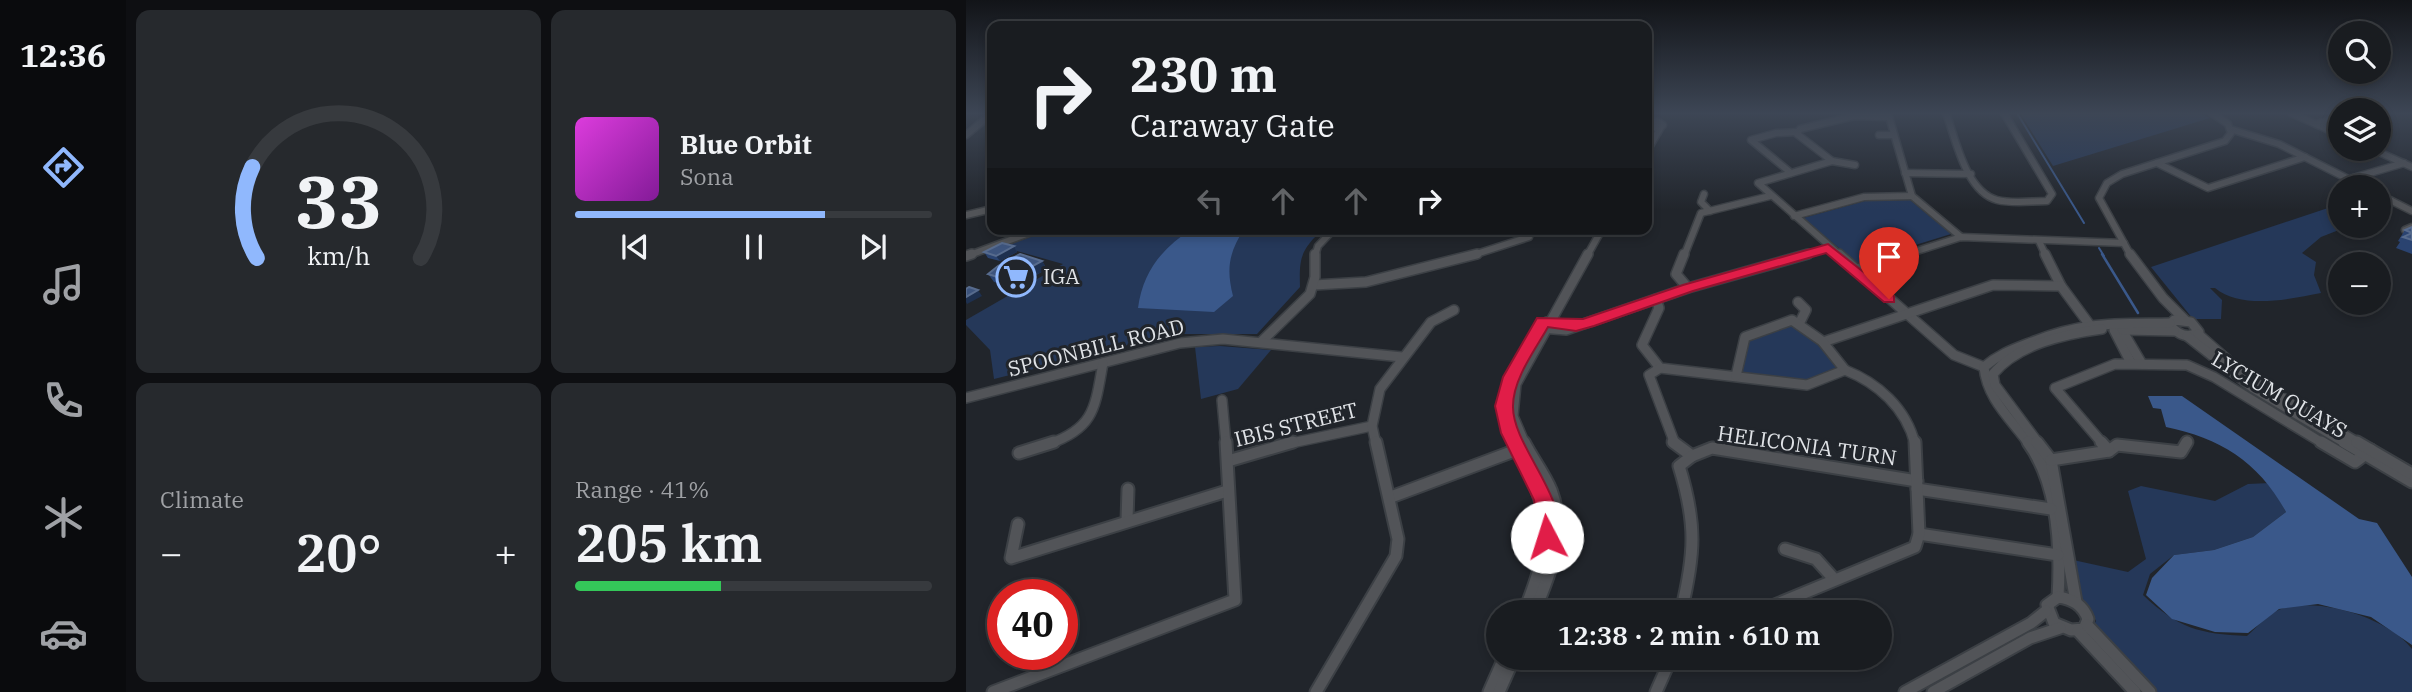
<!DOCTYPE html>
<meta charset="utf-8">
<style>
body{margin:0;font-family:"IBM Plex Serif",serif;background:#26292d;color:#f1f3f6;height:100vh;display:flex;flex-direction:column;font-size:26px;white-space:nowrap}
*{box-sizing:border-box;margin:0}
p{font-size:23px;color:#9fa1a5}
.icon{flex:none;width:38px;height:38px;fill:none;stroke:currentColor;stroke-width:2;stroke-linecap:round;stroke-linejoin:round}
.map{position:relative;flex:1;overflow:hidden}
.sheet{display:flex;flex-direction:column;gap:10px;padding:10px;background:#0e0f12;width:840px}
.sheet>*{flex:none}
.hud{position:absolute;left:21px;top:21px;width:665px;height:214px;border-radius:14px;box-shadow:0 4px 10px #0003,0 0 0 2px #373a3e;background:#191c20;color:#f1f3f6;overflow:hidden}
.tools{position:absolute;left:1362px;top:21px;display:grid;gap:14px}
.tools a{display:grid;place-items:center;width:63px;height:63px;border-radius:50%;background:#191c20;box-shadow:0 4px 10px #0003,0 0 0 2px #373a3e;font-size:35px}
.speed{position:absolute;left:21px;top:579px;display:flex;gap:14px;font-size:35px;font-weight:700;text-align:center}
.speed>*{display:grid;place-content:center;width:91px;height:91px;border-radius:50%;background:#191c20;box-shadow:0 4px 10px #0003,0 0 0 2px #373a3e;line-height:1}
.speed .limit{border:10px solid #d22;background:#fff;color:#111}
.pin{position:absolute;display:grid;place-items:center;width:60px;height:60px;color:#fff;margin:-72px -30px;border-radius:50% 50% 50% 0;rotate:-45deg;box-shadow:0 0 7px #0007}
.pin .icon{rotate:45deg}
.me{position:absolute;width:77px;margin:-38px;rotate:355deg;stroke-linejoin:round;filter:drop-shadow(0 0 5px #0008)}
.turn{display:flex;align-items:center;gap:24px;height:147px;padding:0 28px;font-size:32px}
.turn .icon{width:91px;height:91px;stroke-width:2.5}
.turn b{display:block;font-size:49px;line-height:60px}
.lanes{display:flex;align-items:center;height:66px;padding:0 28px;background:#0003;justify-content:center;gap:35px;direction:ltr}
.lanes .off{opacity:.35}
.big{font-size:52px;font-weight:600;line-height:1.1}
.sheet .widget{flex:1;display:flex;flex-direction:column;justify-content:center;gap:10px;min-width:0;padding:0 24px;border-radius:14px;background:#26292d}
.sheet .dial{align-items:center;gap:0}
.dial svg{height:182px;overflow:visible;fill:none;stroke:#373a3e;stroke-width:7;stroke-linecap:round;text-anchor:middle}
.dial text{fill:#f1f3f6;stroke:none}
.song{display:flex;align-items:center;gap:21px}
.cover{width:84px;height:84px;border-radius:10px;background:linear-gradient(135deg,hsl(300 70% 55%),hsl(290 70% 35%))}
.played{height:7px;border-radius:4px;background:linear-gradient(90deg,#90b8fd 70%,#373a3e 70%)}
.keys{display:flex;justify-content:space-around;direction:ltr}
.heat{display:flex;justify-content:space-between;align-items:center;font-size:38px;direction:ltr}
.charge{height:10px;border-radius:5px;background:linear-gradient(90deg,#34c759 41%,#373a3e 0)}
.sheet .tiles{flex:1;display:grid;gap:10px;grid-template-columns:repeat(2,1fr)}
.trip{position:absolute;left:520px;top:600px;width:406px;height:70px;border-radius:35px;background:#191c20;box-shadow:0 4px 10px #0003,0 0 0 2px #373a3e;font-weight:600;line-height:70px;text-align:center}
main{display:flex;flex:1;min-height:0}
.tabs{display:flex;flex-direction:column;width:126px;justify-content:space-around;align-items:center;background:#0a0b0d;color:#9fa1a5}
.tabs .icon{width:49px;height:49px}
.tabs .on{color:#90b8fd}
.tabs b{font-size:32px;color:#f1f3f6}
.map>svg:first-child{display:block}
</style>
<main>
<nav class="tabs">
<b>12:36</b>
<svg class="icon on" aria-label="directions" viewBox="0 0 24 24"><path d="M12 3l9 9-9 9-9-9zM9 14v-3h6M13 9l2 2-2 2"/></svg>
<svg class="icon" aria-label="music" viewBox="0 0 24 24"><path d="M9 18V5l10-2v13"/><circle cx="6" cy="18" r="3"/><circle cx="16" cy="16" r="3"/></svg>
<svg class="icon" aria-label="phone" viewBox="0 0 24 24"><path d="M5 4h4l2 5-3 2q2 4 5 5l2-3 5 2v4C11 20 4 13 5 4z"/></svg>
<svg class="icon" aria-label="climate" viewBox="0 0 24 24"><path d="M12 3v18M4 7l16 10M4 17L20 7"/></svg>
<svg class="icon" aria-label="car" viewBox="0 0 24 24"><path d="M5 17H2v-5l4-1 3-4h7l3 4 3 1v5h-3M9 17h6M6 11h13"/><circle cx="7" cy="17" r="2"/><circle cx="17" cy="17" r="2"/></svg>
</nav>
<section class="sheet">
<div class="tiles">
<div class="widget dial"><svg viewBox="0 0 100 80">
<path d="M14 69A42 42 0 1 1 86 69"/>
<path d="M14 69A42 42 0 0 1 12 29" stroke="#90b8fd"/>
<text x="50" y="56" font-size="32" font-weight="700">33</text>
<text x="50" y="72" font-size="11">km/h</text>
</svg></div>
<div class="widget">
<div class="song"><i class="cover"></i><div><b>Blue Orbit</b><p>Sona</p></div></div>
<div class="played"></div>
<div class="keys"><svg class="icon" aria-label="previous" viewBox="0 0 24 24"><path d="M18 5L8 12l10 7zM5 5v14"/></svg><svg class="icon" aria-label="pause" viewBox="0 0 24 24"><path d="M8 5v14M16 5v14"/></svg><svg class="icon" aria-label="next" viewBox="0 0 24 24"><path d="M6 5l10 7-10 7zM19 5v14"/></svg></div>
</div>
<div class="widget"><p>Climate</p>
<div class="heat"><a>−</a><b class="big">20°</b><a>+</a></div>
</div>
<div class="widget"><p>Range · 41%</p><b class="big">205 km</b><div class="charge"></div></div>
</div>
</section>
<div class="map">
<svg width="1446" height="692" viewBox="0 0 1446 692">
<rect width="100%" height="100%" fill="#21252b"/>
<g fill="#253859">
<polygon points="1054,113 1233,113 1244,118 1087,166"/>
<polygon points="944,200 985,234 891,263 837,218 899,201"/>
<path d="M1374,204V226H1383L1355,237L1336,253L1350,262L1348,275L1355,293C1323,299 1276,310 1249,288H1244L1256,300L1255,319H1227L1185,267Z"/>
<path d="M87,229H357C335,250 333,257 334,287L291,334H205L28,379L24,350L0,325V320L97,264L37,247Z"/>
<polygon points="826,320 878,365 841,385 771,376 779,337"/>
<polygon points="254,346 305,350 272,389 235,399 229,347"/>
<path d="M1304,483L1320,512L1287,537L1248,550L1208,555L1184,574L1177,595C1212,628 1233,634 1281,636C1290,628 1303,613 1315,609C1352,596 1423,618 1446,649V692H1185L1123,633L1130,621L1123,606L1103,589L1098,558L1162,572L1180,559L1162,491L1175,486L1249,501L1282,484Z"/>
</g>
<g fill="#3a588a">
<path d="M226,229H278C263,253 260,268 267,296L248,312L172,308C177,272 195,249 226,229Z"/>
<path d="M1182,396H1216L1393,519L1411,523L1446,577V645L1405,617L1352,604L1313,609L1282,633L1249,632L1206,619L1180,595L1186,578L1208,555L1248,550L1287,537L1320,512C1293,462 1254,438 1200,427L1195,409L1187,408Z"/>
</g>
<g fill="none" stroke-linecap="round" stroke-linejoin="round">
<g stroke="#3a588a" stroke-width="2">
<polyline points="1051,113 1118,223"/>
<polyline points="1133,248 1138,256"/>
</g>
<polyline stroke="#3a588a" stroke-width="2.5" points="1136,254 1172,313"/>
<g stroke="#3c4045" stroke-width="9">
<g id="minor-far2">
<polyline points="922,113 946,196 995,237"/>
<path d="M980,113C990,140 1000,192 1031,200C1047,204 1065,201 1081,201L1086,194L1038,113"/>
<polyline points="1325,113 1374,135"/>
<polygon points="691,121 697,125 690,128 683,126"/>
<polyline points="1350,124 1374,117"/>
<polyline points="1264,129 1313,144 1398,187"/>
<polyline points="0,135 18,120 26,119"/>
<polyline points="913,135 928,135"/>
<polyline points="1406,149 1446,167"/>
<polyline points="681,151 695,127"/>
<polyline points="866,161 889,165"/>
<polyline points="1191,163 1242,188 1339,157"/>
<polyline points="825,173 785,140 810,133 831,132"/>
<polyline points="939,173 1005,174"/>
<polyline points="1387,178 1438,163"/>
<polyline points="738,194 735,202 744,211"/>
<polyline points="1412,194 1446,211"/>
<polyline points="0,215 26,209"/>
<polyline points="828,216 898,197 946,196"/>
<polyline points="1439,230 1446,227"/>
<polyline points="1073,241 1080,256"/>
<polyline points="1,256 74,229"/>
<polyline points="349,256 352,246 368,229"/>
<polyline points="504,256 563,237"/>
<polyline points="621,256 636,229"/>
<polyline points="718,256 735,213 804,196"/>
<polyline points="836,256 862,248"/>
<polyline points="875,256 792,183 866,161 831,134 834,129 888,116 921,117"/>
<polyline points="935,256 995,237 1158,243"/>
<polyline points="1165,256 1133,198 1141,183 1156,174 1259,141 1265,133 1262,124 1246,113"/>
</g>
</g>
<g stroke="#3c4045" stroke-width="12">
<g id="minor-far1">
<polyline points="718,254 710,274 722,288"/>
<polyline points="873,254 988,355 1018,367"/>
<polyline points="1079,254 1095,286 1123,324"/>
<polyline points="1164,254 1197,298 1220,321"/>
<polyline points="0,256 6,254"/>
<polyline points="888,270 941,254"/>
<polyline points="348,285 400,282 511,254"/>
<polyline points="690,299 693,308 676,345 694,368 841,385 879,370"/>
<polyline points="832,302 840,310 834,322"/>
<path d="M1208,320L1225,322L1233,332C1222,339 1212,335 1204,325Z"/>
<polyline points="581,322 610,326"/>
<polyline points="575,328 600,330 722,288 842,254"/>
<polyline points="1148,330 1165,363"/>
<polyline points="1156,330 1176,364"/>
<polyline points="1157,330 1208,331"/>
<polyline points="1232,334 1281,377 1394,444"/>
<polyline points="1221,336 1287,388 1381,444"/>
<polyline points="295,342 344,294 349,277 349,254"/>
<polyline points="857,342 1027,285 1095,286"/>
<polyline points="694,368 683,375 709,444"/>
<path d="M879,370C912,383 940,408 949,444"/>
<polyline points="770,376 779,337 826,320 856,341 879,370"/>
<polyline points="0,398 214,343 257,339 436,357"/>
<polyline points="256,400 260,444"/>
<path d="M83,444C129,428 129,407 137,363"/>
<polyline points="321,444 406,426"/>
<polyline points="410,444 406,426 414,389 465,322 488,310"/>
<path d="M549,444C526,400 550,366 573,328"/>
<polyline points="559,444 547,416 550,384 622,254"/>
<path d="M1063,444C1045,419 1021,399 1018,367C1033,354 1048,349 1066,342C1119,321 1148,324 1204,323"/>
<path d="M1073,444L1029,385L1027,374C1052,344 1099,334 1136,329"/>
<polyline points="1137,444 1089,388 1149,364 1221,365 1248,377 1358,444"/>
<polyline points="1220,444 1221,441"/>
</g>
</g>
<g stroke="#3c4045" stroke-width="15">
<g id="minor">
<path d="M548,442C586,511 588,538 558,612"/>
<path d="M558,442C566,458 578,473 585,490C601,532 585,573 568,612"/>
<polyline points="707,442 726,456"/>
<path d="M1062,442C1092,483 1095,547 1092,597"/>
<polyline points="1071,442 1085,460 1110,602"/>
<polyline points="1355,442 1389,462 1405,450"/>
<polyline points="1378,442 1446,482"/>
<polyline points="1391,442 1446,474"/>
<polyline points="1143,451 1151,445 1215,452 1221,442"/>
<polyline points="53,453 88,442"/>
<polyline points="1085,460 1143,451 1135,442"/>
<polyline points="262,461 327,442"/>
<polyline points="951,489 1085,509"/>
<polyline points="425,497 556,448"/>
<polyline points="161,520 162,489"/>
<polyline points="52,524 45,558 261,491"/>
<polyline points="953,534 1092,555"/>
<polyline points="819,549 850,559 868,579"/>
<path d="M1092,597C1107,599 1117,605 1122,619L1118,629L1105,630L1088,623L1081,605Z"/>
<path d="M715,612C729,554 731,524 713,466L726,456L746,448L951,481"/>
<polyline points="792,612 949,547 953,534 949,442"/>
<polyline points="1121,625 1184,692"/>
<polyline points="1112,631 1169,692"/>
<polyline points="27,692 269,600 260,442"/>
<polyline points="350,692 430,556 432,539 410,442"/>
<polyline points="523,692 538,658"/>
<polyline points="533,692 548,658"/>
<polyline points="690,692 705,658"/>
<polyline points="939,692 1065,623 1080,611"/>
<polyline points="967,692 1064,638 1094,628"/>
</g>
</g>
<use href="#minor-far2" stroke="#525458" stroke-width="6"/>
<use href="#minor-far1" stroke="#525458" stroke-width="9"/>
<use href="#minor" stroke="#525458" stroke-width="11"/>
</g>
<g fill="#2a4370">
<polygon points="1446,227 1446,254 1430,248 1434,242 1432,241 1439,230"/>
<polygon points="48,246 51,252 34,261 22,258 18,252"/>
<polygon points="76,261 81,269 47,288 28,282 22,274"/>
</g>
<g fill="#1e304f">
<polygon points="48,246 51,252 34,261 30,256"/>
<polygon points="76,261 81,269 47,288 41,280"/>
<polygon points="12,290 16,296 1,304 0,302 0,297"/>
</g>
<g fill="#3d547d" stroke="#576b8d" stroke-width="2">
<polygon points="1446,227 1446,233 1439,230"/>
<polygon points="1446,233 1446,240 1437,237"/>
<polygon points="36,243 48,246 30,256 18,252"/>
<polygon points="54,254 76,261 41,280 22,274 32,266"/>
<polygon points="3,287 12,290 0,297 0,289"/>
</g>
<linearGradient id="sky" x2="0" y2="1"><stop stop-color="#121418"/><stop offset="0.54" stop-color="#3d4655"/><stop offset="1" stop-color="#3d4655" stop-opacity="0"/></linearGradient>
<rect width="1446" height="210" fill="url(#sky)"/>
<path fill="#e11d48" stroke="#92132f" stroke-width="2" d="M862,244L928,296V302H918L860,253L727,291L628,326L610,331L582,327C569,350 547,379 547,406C546,447 608,503 589,543L581,546L574,543L568,500L535,433L529,406L537,377L571,318L617,319L717,285Z"/>
<defs>
<g id="supermarket-ring" transform="scale(2.0125)"><circle r="9.5" fill="#21252b" stroke="#90b8fd" stroke-width="1.5"/><path d="M-6-5.5h2.5l.6 2H6L4.5 2H-2.5L-4.4-4H-6ZM-1.5 3.2a1.3 1.3 0 1 0 .1 0ZM3 3.2a1.3 1.3 0 1 0 .1 0Z" fill="#90b8fd"/></g>
</defs>
<g fill-rule="evenodd">
<use href="#supermarket-ring" x="50" y="277"/>
</g>
<g text-anchor="middle" stroke-width="6" stroke-linejoin="round" paint-order="stroke">
<g font-size="21" fill="#e0e3e7" stroke="#21252b" text-anchor="start">
<text x="77" y="284">IGA</text>
</g>
<g font-size="21" fill="#e0e3e7" stroke="#21252b">
<text transform="translate(130 348) rotate(-14)" y="7">SPOONBILL ROAD</text>
<text transform="translate(1313 395) rotate(30)" y="7">LYCIUM QUAYS</text>
<text transform="translate(330 425) rotate(-14)" y="7">IBIS STREET</text>
<text transform="translate(841 446) rotate(8)" y="7">HELICONIA TURN</text>
</g>
</g>
</svg>
<div class="tools">
<a><svg class="icon" aria-label="search" viewBox="0 0 24 24"><circle cx="10" cy="10" r="6"/><path d="M15 15l6 6"/></svg></a>
<a><svg class="icon" aria-label="layers" viewBox="0 0 24 24"><path d="M12 4l9 5-9 5-9-5zM3 14l9 5 9-5"/></svg></a>
<a>+</a>
<a>−</a>
</div>
<div class="speed"><div class="limit">40</div></div>
<div class="pin" style="left:923px;top:299px;background:#d93025"><svg class="icon" aria-label="arrive" viewBox="0 0 24 24"><path d="M6 21V4h12l-3 4 3 4H6"/></svg></div>
<svg class="me" style="left:581px;top:537px" viewBox="-20 -20 40 40"><circle r="19" fill="#fff"/><path d="M0-13L10 11 0 6-10 11z" fill="#e11d48"/></svg>
<div class="trip">12:38 · 2 min · 610 m</div>
<div class="hud">
<div class="turn"><svg class="icon" aria-label="right" viewBox="0 0 24 24"><path d="M7 20v-9h11M14 6l5 5-5 5"/></svg><div><b>230 m</b>Caraway Gate</div></div>
<div class="lanes"><svg class="icon off" aria-label="left" viewBox="0 0 24 24"><path d="M17 20v-9H6M10 6l-5 5 5 5"/></svg><svg class="icon off" aria-label="ahead" viewBox="0 0 24 24"><path d="M12 20V5M6 11l6-6 6 6"/></svg><svg class="icon off" aria-label="ahead" viewBox="0 0 24 24"><path d="M12 20V5M6 11l6-6 6 6"/></svg><svg class="icon" aria-label="right" viewBox="0 0 24 24"><path d="M7 20v-9h11M14 6l5 5-5 5"/></svg></div>
</div>
</div>
</main>
